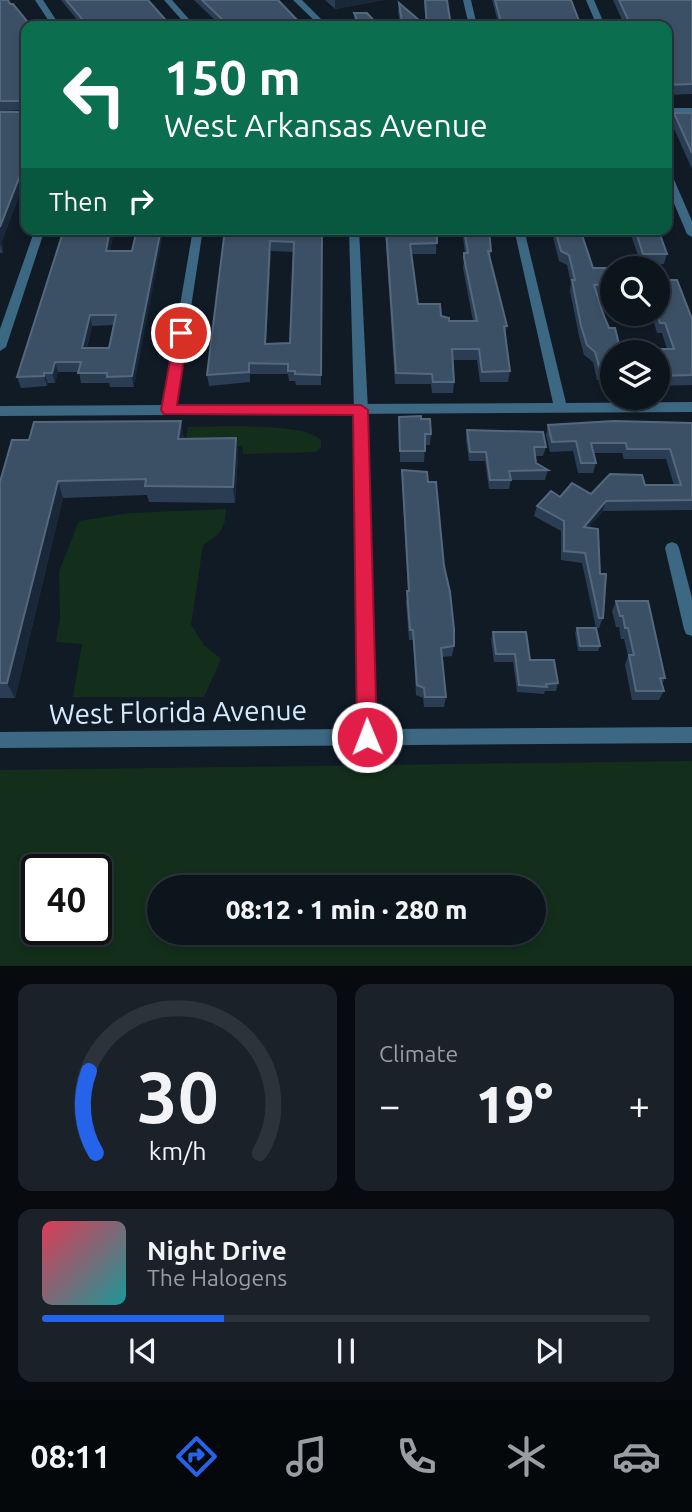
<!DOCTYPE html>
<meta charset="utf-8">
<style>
body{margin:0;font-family:Ubuntu,sans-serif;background:#1a2129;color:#f1f3f6;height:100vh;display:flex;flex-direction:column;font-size:26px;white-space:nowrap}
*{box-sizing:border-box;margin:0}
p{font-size:23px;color:#9a9ea3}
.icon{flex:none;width:38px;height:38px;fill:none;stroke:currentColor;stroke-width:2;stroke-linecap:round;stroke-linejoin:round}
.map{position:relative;height:966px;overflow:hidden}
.drawer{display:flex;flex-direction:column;gap:18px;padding:18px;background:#070b0f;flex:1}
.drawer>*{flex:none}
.guide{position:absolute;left:21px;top:21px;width:651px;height:214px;border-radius:14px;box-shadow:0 4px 10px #0003,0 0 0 2px #2c333b;background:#0b6e4f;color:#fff;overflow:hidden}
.fabs{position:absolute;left:600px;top:256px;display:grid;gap:14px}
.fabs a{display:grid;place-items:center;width:70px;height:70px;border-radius:50%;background:#0c141c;box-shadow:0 4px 10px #0003,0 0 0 2px #2c333b;font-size:35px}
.speed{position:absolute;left:21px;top:854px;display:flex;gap:14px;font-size:35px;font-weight:700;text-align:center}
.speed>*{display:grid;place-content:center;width:91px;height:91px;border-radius:50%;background:#0c141c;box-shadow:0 4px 10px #0003,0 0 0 2px #2c333b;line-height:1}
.speed .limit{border:4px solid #111;border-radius:10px;background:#fff;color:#111}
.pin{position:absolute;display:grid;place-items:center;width:60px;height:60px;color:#fff;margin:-30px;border:4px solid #fff;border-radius:50%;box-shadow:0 2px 7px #0007}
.me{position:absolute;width:77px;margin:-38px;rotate:359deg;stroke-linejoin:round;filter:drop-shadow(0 0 5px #0008)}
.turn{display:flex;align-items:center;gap:24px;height:147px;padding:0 28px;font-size:32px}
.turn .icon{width:91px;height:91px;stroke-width:2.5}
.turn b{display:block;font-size:49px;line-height:60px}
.then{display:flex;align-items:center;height:66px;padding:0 28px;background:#0003;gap:14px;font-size:26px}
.big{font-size:52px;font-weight:800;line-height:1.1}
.drawer .tile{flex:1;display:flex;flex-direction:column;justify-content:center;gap:10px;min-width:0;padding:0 24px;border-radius:14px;background:#1a2129}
.drawer .dial{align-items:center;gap:0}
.dial svg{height:182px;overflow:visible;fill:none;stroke:#2c333b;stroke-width:7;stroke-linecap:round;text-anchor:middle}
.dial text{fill:#f1f3f6;stroke:none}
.song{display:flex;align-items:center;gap:21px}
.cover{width:84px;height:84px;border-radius:10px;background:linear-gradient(135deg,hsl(350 70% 55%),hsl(180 70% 35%))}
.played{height:7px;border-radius:4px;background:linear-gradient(90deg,#2563eb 30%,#2c333b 30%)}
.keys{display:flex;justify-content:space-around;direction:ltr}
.heat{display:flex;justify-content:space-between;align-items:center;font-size:38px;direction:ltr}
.drawer .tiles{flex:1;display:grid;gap:18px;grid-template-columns:1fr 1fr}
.tile:last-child{grid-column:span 2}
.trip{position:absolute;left:147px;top:875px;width:399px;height:70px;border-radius:35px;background:#0c141c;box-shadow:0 4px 10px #0003,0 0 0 2px #2c333b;font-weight:800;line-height:70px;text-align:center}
.tabs{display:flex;height:112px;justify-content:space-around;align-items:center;background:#05080b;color:#9a9ea3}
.tabs .icon{width:49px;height:49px}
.tabs .current{color:#2563eb}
.tabs b{font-size:32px;color:#f1f3f6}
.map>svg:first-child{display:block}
</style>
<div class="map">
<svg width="692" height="966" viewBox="0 0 692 966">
<rect width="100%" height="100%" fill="#101b26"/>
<g fill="#132f1c" fill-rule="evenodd">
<path d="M188,427C216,427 303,422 321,440V448L315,452L243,454L242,446H185Z"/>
<path d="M226,509C226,528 219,536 203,545L191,625L204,645L221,659L204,697H73L82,644L56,642L60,618L59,572L79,521L130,513Z"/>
<path d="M692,761V966H0V770ZM37,870H96V929H37ZM159,887H534V933H159Z"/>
</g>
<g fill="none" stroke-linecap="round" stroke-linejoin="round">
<g fill="#3d6883" fill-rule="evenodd">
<polygon points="35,0 43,0 60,26 52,26"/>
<polygon points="164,0 172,0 195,26 187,26"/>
<polygon points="463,0 471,0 477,26 469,26"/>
<polygon points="586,0 594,0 605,26 597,26"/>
<polygon points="667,172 672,175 692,221 692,237 687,234 667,187"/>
<polygon points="35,229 45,229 6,347 0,351 0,329"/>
<polygon points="193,229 203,229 176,405 553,403 514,229 524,229 566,403 692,402 692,412 0,416 0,406 163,405"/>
<polygon points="672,542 677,544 679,548 692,598 692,636 686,634 684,629 665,548 667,544"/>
</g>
<g fill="#3d6883" fill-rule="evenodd">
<polygon points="293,0 302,0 328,26 320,26"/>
<rect x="667" y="108" width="25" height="6"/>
<polygon points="349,229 359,229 368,410 375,729 692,727 692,743 0,748 0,732 358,729 354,410"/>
</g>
</g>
<g fill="#2a3d53" fill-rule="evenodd">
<polygon points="0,0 26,26 26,177 2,241 3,253 0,253 0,112 23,112 25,110 0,111"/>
<polygon points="61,0 148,0 171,26 82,26"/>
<polygon points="194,0 278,0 302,26 221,26"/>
<polygon points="325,0 384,0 335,9"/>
<polygon points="424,0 447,0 451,26 426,26"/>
<polygon points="492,0 571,0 581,26 499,26"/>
<polygon points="613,0 692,0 692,94 667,95 667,26 625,26"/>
<polygon points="399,3 426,26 400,22 398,12"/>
<polygon points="354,13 379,26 356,26 354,22"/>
<polygon points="674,113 692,113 692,169 671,122"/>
<path d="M64,229H114L110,251L134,387H110L109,383H81L79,372H58L55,383H48L47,386L21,388L17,377ZM114,325L109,348H87L92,326Z"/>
<path d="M225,229H322L321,385H296L295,381H289L288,374H250V382L209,386L207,375ZM271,251L293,252L290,343L266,344Z"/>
<polygon points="385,229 437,229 436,254 411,254 418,304 449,321 473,321 463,268 465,253 462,229 489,229 491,251 490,259 507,326 505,336 510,371 508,382 480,382 477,360 452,360 454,382 453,393 432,393 431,384 395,384"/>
<polygon points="551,229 580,229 593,268 612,268 612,294 597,295 612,352 612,380 597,380 593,362 584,355 579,336 570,291 571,283 567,265 559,261"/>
<polygon points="603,229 658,229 667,254 664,264 641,264 631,235 605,235"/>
<polygon points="658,280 692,319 692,385 658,386 658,352 647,352 648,349 667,349 662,333 657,333 653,320 641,320 638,313 658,313"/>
<polygon points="399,417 421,419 431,434 430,445 425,445 424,462 400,462"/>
<polygon points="692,423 692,510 603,511 588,528 600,574 603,618 599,628 596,628 582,563 561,560 561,531 534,516 537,506 560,497 591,494 645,485 674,485 666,459 624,459 622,453 593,453 596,463 593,473 578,473 573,451 550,452 546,435 548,425"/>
<polygon points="467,430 546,447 543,456 535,456 536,463 548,470 545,480 511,480 509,489 489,489 485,461 469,461 466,440"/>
<polygon points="184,437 183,439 236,438 238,454 235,503 149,502 147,495 63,498 15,698 0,698 0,482"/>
<polygon points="402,470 428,482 444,566 454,646 452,656 442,657 446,697 444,707 424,707 423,698 416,695 413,640 409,640 406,602 408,591 402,481"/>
<polygon points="616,601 665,678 662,684 664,691 659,700 632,700 625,665 628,656 624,639 621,639 619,627 616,627 612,611"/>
<polygon points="577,628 600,646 598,651 578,651 575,633"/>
<polygon points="493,632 558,683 556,691 545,691 544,694 517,692 513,662 494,662 491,640"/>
</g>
<g fill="#182839">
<polygon points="335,0 384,0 335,9"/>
<polygon points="26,160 26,177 2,241 3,253 0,245 0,227"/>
<polygon points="110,229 114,229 108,261 106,251"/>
<polygon points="161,229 164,229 134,387 132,376"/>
<polygon points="270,241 271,251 265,354 265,344"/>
<polygon points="90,315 92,326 84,358 82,348"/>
<polygon points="55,362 58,372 55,383 52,373"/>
<polygon points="44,373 48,383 47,386 44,376"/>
<polygon points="181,421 184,437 181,456 178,439"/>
<polygon points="236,438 238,454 235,503 233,487"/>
<polygon points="58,481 63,498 15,698 7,683"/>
<polygon points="606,501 603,511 581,537 584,527"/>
</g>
<g fill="#3c5065" stroke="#54687d" stroke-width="2" fill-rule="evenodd">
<polygon points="0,0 8,0 10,4 13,4 31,26 26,26 26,160 0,227 0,112 23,112 26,109 23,101 0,101"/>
<polygon points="66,0 148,0 171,26 88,26"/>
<polygon points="202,0 278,0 300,23 302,26 229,26"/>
<polygon points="425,0 447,0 451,26 427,26"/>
<polygon points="495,0 571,0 581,26 502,26"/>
<polygon points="619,0 692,0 692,84 667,85 667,26 631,26"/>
<polygon points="399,3 426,26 386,26 390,23 402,22"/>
<polygon points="354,13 367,13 379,26 360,26"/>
<polygon points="674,113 692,113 692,153"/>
<path d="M64,229H110L106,251H132L137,229H161L132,376L107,377V373H78L81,362H55L52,373H44V376L17,377ZM90,315H116L109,348H82Z"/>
<path d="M225,229H322L321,375L295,374V371H288V364L249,363V372L207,375ZM270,241L294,242L290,343L265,344Z"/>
<polygon points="386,229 437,229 437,243 410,244 418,304 440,304 441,316 449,318 449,321 477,321 464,258 464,253 468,253 464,229 489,229 491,251 488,251 507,326 504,326 510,371 482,372 479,349 452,349 454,382 433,382 432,374 396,373"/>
<polygon points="555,229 580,229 593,268 615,268 612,268 612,284 594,285 604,316 609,328 615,328 621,352 612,352 612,370 600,370 595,352 587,345 581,326 572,280 575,280 569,255 561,251"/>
<polygon points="635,229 658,229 667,254 643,254"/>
<polygon points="658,280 677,280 692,319 692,375 659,376 658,373 658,352 649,352 648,349 674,349 665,323 660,323 657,313 658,313 658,290 661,290"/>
<polygon points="421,416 421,419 430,419 431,434 425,434 425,451 400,451 399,417"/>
<polygon points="181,421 178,439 236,438 233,487 145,486 146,479 58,481 7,683 0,683 0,482 12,440 29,440 34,422"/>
<polygon points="614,421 692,423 692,500 606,501 584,527 598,529 600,574 606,574 603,618 599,618 585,553 564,551 564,521 537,506 551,491 560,497 572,483 591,494 610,474 642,475 645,485 681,485 670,449 627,449 626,443 591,443 596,463 581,463 576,441 552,442 548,425"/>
<polygon points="467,430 543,432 546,447 534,447 536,463 548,470 509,471 511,480 490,480 486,452 470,452"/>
<polygon points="402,470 427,472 428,482 436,482 444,566 450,592 454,629 454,646 441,648 446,697 425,697 424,688 417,685 413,630 410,630 407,591 409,591"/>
<polygon points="616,601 648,601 665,678 660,678 664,691 636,691 629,655 634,655 628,628 625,628 623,616 620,616"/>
<polygon points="577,628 596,628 600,646 580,646"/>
<polygon points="493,632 526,632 530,660 554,660 558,683 546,684 547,687 519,685 515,654 496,654"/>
</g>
<polygon fill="#e11d48" stroke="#92132f" stroke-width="2" points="181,328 188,333 177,405 361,405 368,410 377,737 374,743 367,746 360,743 357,737 353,415 164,414 161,410 175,333"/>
<g text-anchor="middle" stroke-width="5" stroke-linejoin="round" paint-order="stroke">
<g font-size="28" fill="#d6ecfe" stroke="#101b26">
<text transform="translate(178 712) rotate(-1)" y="10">West Florida Avenue</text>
</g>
</g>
</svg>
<div class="fabs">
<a><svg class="icon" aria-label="search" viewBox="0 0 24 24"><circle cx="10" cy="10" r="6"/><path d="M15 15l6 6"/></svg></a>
<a><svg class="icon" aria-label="layers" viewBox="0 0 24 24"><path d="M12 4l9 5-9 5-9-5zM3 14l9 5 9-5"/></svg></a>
</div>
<div class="speed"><div class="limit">40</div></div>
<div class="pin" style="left:181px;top:333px;background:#d93025"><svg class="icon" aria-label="arrive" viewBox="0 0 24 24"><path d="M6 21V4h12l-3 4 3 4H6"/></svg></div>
<svg class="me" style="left:367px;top:737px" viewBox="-20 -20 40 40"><circle r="17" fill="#e11d48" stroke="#fff" stroke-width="3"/><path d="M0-11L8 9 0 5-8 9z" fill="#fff"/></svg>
<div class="trip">08:12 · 1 min · 280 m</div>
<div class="guide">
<div class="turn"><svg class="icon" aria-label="left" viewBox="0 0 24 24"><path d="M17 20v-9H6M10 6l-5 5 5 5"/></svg><div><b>150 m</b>West Arkansas Avenue</div></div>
<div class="then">Then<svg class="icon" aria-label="right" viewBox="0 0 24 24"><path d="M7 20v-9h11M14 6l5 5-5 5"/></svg></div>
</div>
</div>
<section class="drawer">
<div class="tiles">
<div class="tile dial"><svg viewBox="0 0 100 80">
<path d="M14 69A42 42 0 1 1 86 69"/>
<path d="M14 69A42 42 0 0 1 11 33" stroke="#2563eb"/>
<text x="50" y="56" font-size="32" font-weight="700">30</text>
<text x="50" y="72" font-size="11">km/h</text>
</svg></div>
<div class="tile"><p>Climate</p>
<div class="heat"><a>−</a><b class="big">19°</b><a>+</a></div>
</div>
<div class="tile">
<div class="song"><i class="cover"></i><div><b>Night Drive</b><p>The Halogens</p></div></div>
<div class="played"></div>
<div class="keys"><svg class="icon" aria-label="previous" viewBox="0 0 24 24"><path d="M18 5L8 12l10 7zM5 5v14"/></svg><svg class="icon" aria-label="pause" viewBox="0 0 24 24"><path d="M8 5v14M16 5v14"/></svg><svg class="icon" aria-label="next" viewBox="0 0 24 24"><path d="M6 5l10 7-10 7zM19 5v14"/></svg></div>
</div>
</div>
</section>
<nav class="tabs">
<b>08:11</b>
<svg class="icon current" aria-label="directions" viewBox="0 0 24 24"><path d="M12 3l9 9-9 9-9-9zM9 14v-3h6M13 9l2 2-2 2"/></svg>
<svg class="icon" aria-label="music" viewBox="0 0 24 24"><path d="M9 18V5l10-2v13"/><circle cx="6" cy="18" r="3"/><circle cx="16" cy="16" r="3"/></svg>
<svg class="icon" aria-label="phone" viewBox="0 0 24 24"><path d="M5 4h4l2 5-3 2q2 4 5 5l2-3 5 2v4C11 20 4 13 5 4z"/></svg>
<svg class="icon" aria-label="climate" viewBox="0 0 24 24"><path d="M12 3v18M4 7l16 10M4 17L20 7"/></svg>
<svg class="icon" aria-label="car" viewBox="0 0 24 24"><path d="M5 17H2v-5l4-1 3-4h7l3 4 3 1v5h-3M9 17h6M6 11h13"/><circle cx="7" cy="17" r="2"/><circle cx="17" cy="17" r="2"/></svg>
</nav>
